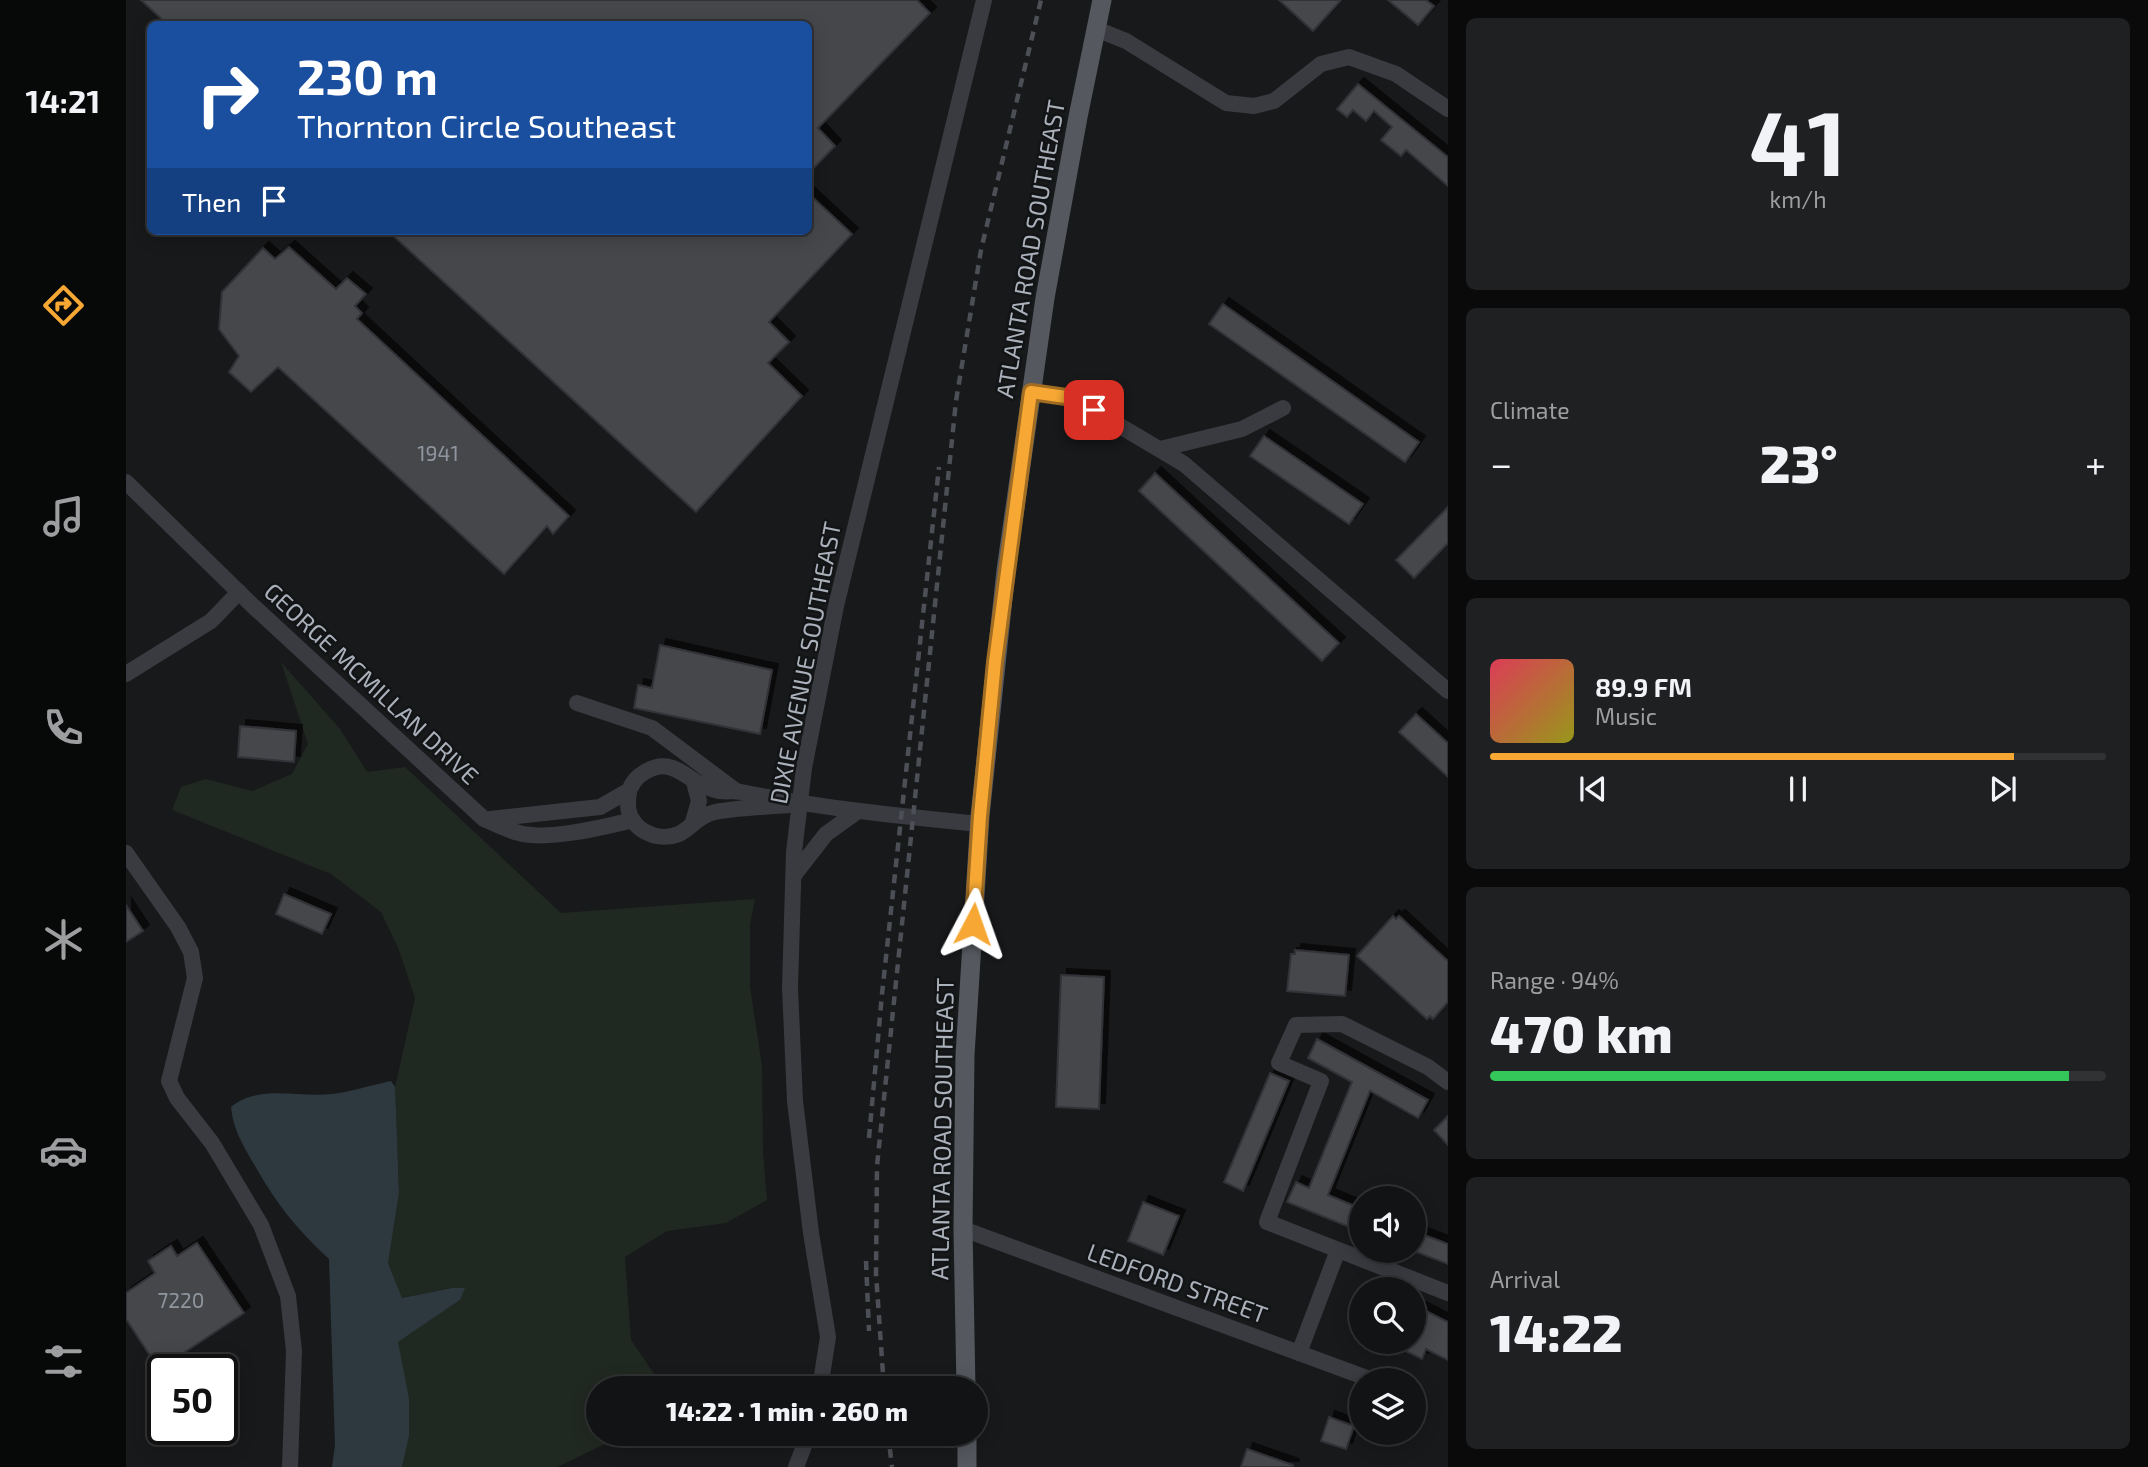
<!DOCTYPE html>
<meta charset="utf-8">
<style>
body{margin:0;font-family:"Exo 2",sans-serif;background:#1f2022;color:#f1f3f6;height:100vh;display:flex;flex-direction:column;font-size:26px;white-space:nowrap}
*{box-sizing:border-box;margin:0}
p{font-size:23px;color:#9c9ea0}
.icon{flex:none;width:38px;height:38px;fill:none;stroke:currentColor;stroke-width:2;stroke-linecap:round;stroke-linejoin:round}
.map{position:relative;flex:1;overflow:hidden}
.details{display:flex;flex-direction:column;gap:18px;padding:18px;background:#0a0a0b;width:700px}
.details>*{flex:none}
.guide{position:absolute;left:21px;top:21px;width:665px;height:214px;border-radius:10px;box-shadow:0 4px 18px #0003,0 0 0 2px #313234;background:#1a4fa0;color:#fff;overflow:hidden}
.controls{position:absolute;left:1223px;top:1186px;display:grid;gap:14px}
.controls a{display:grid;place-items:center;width:77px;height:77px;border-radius:50%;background:#121314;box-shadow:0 4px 18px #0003,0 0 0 2px #313234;font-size:35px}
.speed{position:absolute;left:21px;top:1354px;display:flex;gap:14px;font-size:35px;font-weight:700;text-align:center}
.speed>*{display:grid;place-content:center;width:91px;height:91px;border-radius:50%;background:#121314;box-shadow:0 4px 18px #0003,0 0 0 2px #313234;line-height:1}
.speed .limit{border:4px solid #111;border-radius:10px;background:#fff;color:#111}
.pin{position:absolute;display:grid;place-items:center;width:60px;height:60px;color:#fff;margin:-30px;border-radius:14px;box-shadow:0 4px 10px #0006}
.me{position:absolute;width:77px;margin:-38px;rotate:4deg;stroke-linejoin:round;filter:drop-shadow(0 0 5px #0008)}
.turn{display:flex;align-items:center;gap:24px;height:147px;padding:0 35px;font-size:32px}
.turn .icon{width:91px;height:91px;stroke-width:2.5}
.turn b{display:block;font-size:49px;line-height:60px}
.then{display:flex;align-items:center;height:66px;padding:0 35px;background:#0003;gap:14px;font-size:26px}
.big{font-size:52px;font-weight:800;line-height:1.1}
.details .tile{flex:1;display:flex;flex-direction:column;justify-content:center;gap:10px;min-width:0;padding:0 24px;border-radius:10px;background:#1f2022}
.details .dial{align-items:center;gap:0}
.dial b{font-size:91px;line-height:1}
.song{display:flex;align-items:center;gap:21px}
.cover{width:84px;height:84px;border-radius:10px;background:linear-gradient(135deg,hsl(350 70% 55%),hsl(60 70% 35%))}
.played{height:7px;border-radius:4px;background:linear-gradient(90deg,#f7a834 85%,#313234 85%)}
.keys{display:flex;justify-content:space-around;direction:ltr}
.heat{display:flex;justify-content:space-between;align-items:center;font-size:38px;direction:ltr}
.charge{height:10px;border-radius:5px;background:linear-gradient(90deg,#34c759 94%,#313234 0)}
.trip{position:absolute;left:460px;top:1376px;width:402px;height:70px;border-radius:35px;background:#121314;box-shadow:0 4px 18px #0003,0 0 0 2px #313234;font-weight:800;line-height:70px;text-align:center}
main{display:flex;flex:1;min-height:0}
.tab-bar{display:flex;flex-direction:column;width:126px;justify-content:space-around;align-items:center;background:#070808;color:#9c9ea0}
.tab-bar .icon{width:49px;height:49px}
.tab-bar .selected{color:#f7a834}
.tab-bar b{font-size:32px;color:#f1f3f6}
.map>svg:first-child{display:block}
</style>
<main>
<nav class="tab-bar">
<b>14:21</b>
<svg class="icon selected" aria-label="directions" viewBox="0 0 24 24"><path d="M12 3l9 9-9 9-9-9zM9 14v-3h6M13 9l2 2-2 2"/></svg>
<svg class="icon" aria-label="music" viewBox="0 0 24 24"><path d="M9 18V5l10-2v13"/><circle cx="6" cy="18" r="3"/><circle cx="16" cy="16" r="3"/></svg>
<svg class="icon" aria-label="phone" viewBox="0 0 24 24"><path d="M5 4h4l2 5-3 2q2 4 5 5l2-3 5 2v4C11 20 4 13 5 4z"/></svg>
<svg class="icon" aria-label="climate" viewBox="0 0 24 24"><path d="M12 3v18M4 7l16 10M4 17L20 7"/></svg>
<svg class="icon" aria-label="car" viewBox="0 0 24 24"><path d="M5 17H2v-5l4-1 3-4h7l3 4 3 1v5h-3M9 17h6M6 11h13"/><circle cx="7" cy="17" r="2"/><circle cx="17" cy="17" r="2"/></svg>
<svg class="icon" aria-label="filters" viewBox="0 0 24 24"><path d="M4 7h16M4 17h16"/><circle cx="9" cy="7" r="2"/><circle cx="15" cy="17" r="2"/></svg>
</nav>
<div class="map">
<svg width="1322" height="1467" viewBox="0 0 1322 1467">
<defs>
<filter id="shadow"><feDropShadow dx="6" dy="-6" stdDeviation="0" flood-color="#0009"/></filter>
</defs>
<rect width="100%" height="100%" fill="#18191b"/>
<polygon fill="#202921" points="155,662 214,729 241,772 279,767 435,913 629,899 624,924 624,987 636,1066 637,1152 641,1200 600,1223 541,1231 499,1257 505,1340 535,1384 533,1388 472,1388 472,1433 502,1433 431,1467 276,1467 283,1436 272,1342 334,1300 326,1288 276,1298 262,1263 273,1193 269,1087 289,998 273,950 255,912 205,874 46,810 55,787 80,779 126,791 166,774 182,744"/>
<path fill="#2e393f" d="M265,1081L269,1087L270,1111L273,1193L262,1263L276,1298L326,1288H339L334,1300L272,1342L283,1399V1436L276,1467H206L209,1445L203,1259C170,1228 152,1206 129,1166C118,1147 107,1130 105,1107C133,1084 172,1098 206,1094C225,1092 245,1085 265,1081Z"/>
<g fill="#44474b" stroke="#323337" stroke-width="2" filter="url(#shadow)">
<polygon points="15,0 791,0 804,13 692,128 709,146 682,174 682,24 41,24"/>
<polygon points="1153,0 1215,0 1187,31"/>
<polygon points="1262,0 1300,0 1308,6 1292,25"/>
<polygon points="1232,84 1322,157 1322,186 1280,150 1275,156 1255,140 1266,127 1248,111 1240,121 1227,110 1221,117 1211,109"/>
<polygon points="682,193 726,234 643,322 663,342 642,363 676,396 570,512 262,231 682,231"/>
<polygon points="163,247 210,289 221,278 240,294 229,306 236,313 231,319 443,516 427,534 421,526 378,574 152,367 125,392 103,372 113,356 93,329 96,292 137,248 149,259"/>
<polygon points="1097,304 1293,442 1279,462 1083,324"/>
<polygon points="1138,436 1237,504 1223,524 1124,456"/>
<polygon points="1029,473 1213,643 1196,661 1013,491"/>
<polygon points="1322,507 1322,543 1288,578 1270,560"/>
<polygon points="534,645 646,670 634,734 508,708 512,685 526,688"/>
<polygon points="1290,714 1322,743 1322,777 1273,732"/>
<polygon points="114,726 170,731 168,762 112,757"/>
<polygon points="158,894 205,914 196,934 150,914"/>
<polygon points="0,905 17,931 0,942"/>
<polygon points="1267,916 1270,919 1273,916 1322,961 1322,1002 1307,1019 1304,1016 1301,1019 1231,956"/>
<polygon points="1169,950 1223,955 1219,996 1161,991 1165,954 1169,954"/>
<polygon points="935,975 978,977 973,1109 930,1107"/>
<polygon points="1191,1039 1302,1100 1292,1118 1244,1091 1202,1195 1236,1209 1236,1232 1161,1202 1170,1182 1183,1188 1226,1082 1182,1058"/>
<polygon points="1144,1073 1163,1081 1117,1191 1098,1182"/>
<polygon points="1322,1116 1322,1145 1308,1130"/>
<polygon points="1017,1202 1053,1216 1037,1255 1002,1241"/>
<polygon points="1288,1231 1322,1244 1322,1264 1288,1251"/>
<polygon points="71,1243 118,1313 33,1369 0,1319 0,1293 29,1273 22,1261 45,1246 51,1256"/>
<polygon points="1294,1308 1322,1322 1322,1360 1300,1349 1296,1359 1261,1342 1288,1342 1288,1319"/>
<polygon points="1203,1417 1228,1426 1220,1449 1195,1441"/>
<polygon points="1121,1449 1167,1465 1167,1467 1115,1467"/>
</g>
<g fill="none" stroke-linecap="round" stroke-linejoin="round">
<g stroke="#393b40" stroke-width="16">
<polyline points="970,29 1000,41 1100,103 1128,106 1148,101 1195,64 1223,57 1270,74 1322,109"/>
<polyline points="905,392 947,398 1058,464 1322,691"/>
<polyline points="1034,449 1116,429 1157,408"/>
<path d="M0,482L127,606L358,819C369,824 381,830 393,833C422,841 478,827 507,820"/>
<polyline points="0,674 85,621 113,592"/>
<polyline points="451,703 526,728 610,791"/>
<path d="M674,804C646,807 616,807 589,812C573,815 565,828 553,834C531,843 502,829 502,804C502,792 504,784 513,776C547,750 559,783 589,790C597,793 607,790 615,792C694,808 773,816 853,824"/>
<polyline points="364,819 474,807 502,791"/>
<polyline points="567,822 573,801 568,782"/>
<polyline points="0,853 52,927 65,952 69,978 43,1081 51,1098 86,1143 135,1225 162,1296 168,1351 164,1467"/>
<polyline points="668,875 700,834 732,811"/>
<polyline points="1322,1082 1302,1067 1216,1024 1170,1025 1153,1063 1195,1081 1141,1222 1322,1293"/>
<polyline points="837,1229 1249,1381"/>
<polyline points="1173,1353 1212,1250"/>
<polyline points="694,1388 702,1337 685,1233 669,1101 664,988 668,852 678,768 710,606 858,0"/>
<polyline points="1288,1395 1290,1396"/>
<polyline points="670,1467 683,1433"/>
</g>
<g stroke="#55585f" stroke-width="19">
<polyline points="840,1388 837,1229 839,1055 854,816 880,570 919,298 952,117 976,0"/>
<polyline points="841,1433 841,1467"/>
</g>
<g stroke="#4c4f55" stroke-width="4.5" stroke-dasharray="9 7" stroke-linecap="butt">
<polyline points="743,1138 756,994 813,467"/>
<polyline points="740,1261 743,1331"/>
<polyline points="758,1388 750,1274 751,1166 830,401 855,250 915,0"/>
<polyline points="762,1433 766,1467"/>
</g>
</g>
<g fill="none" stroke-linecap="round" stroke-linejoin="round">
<g stroke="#a16d22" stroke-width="18">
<polyline id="route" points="847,924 854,816 869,662 905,392 947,398 968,410"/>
</g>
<use href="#route" stroke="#f7a834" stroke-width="12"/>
</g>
<g text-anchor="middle" stroke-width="5" stroke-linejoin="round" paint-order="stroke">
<g font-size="21" fill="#90969f">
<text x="312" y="461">1941</text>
<text x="55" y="1308">7220</text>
</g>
<g font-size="24" fill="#aab1bb" stroke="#131416">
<text transform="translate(905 249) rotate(-80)" y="8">ATLANTA ROAD SOUTHEAST</text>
<text transform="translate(680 663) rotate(-79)" y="8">DIXIE AVENUE SOUTHEAST</text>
<text transform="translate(245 684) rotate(43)" y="8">GEORGE MCMILLAN DRIVE</text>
<text transform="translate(817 1129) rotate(-89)" y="8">ATLANTA ROAD SOUTHEAST</text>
<text transform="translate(1051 1284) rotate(20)" y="8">LEDFORD STREET</text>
</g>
</g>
</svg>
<div class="controls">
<a><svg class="icon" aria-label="sound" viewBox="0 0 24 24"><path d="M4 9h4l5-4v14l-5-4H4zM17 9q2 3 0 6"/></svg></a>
<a><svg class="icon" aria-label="search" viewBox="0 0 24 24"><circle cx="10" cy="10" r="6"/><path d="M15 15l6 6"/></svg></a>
<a><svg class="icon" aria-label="layers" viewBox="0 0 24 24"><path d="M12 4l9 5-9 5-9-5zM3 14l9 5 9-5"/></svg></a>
</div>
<div class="speed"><div class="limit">50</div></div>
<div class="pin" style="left:968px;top:410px;background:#d93025"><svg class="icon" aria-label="arrive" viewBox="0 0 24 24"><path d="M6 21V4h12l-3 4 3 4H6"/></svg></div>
<svg class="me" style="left:847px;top:924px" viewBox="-20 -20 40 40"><path d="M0-17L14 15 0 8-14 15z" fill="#f7a834" stroke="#fff" stroke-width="4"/></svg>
<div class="trip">14:22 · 1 min · 260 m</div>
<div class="guide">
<div class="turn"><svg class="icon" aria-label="right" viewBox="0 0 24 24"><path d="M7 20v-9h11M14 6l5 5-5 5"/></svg><div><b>230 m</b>Thornton Circle Southeast</div></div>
<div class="then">Then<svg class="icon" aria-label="arrive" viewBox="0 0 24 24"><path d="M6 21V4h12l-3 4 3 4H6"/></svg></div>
</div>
</div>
<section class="details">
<div class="tile dial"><b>41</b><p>km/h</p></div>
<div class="tile"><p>Climate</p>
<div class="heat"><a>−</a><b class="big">23°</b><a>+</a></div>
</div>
<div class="tile">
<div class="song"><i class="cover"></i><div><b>89.9 FM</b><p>Music</p></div></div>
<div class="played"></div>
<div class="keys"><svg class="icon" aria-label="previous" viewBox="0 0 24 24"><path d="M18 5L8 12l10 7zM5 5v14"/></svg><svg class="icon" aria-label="pause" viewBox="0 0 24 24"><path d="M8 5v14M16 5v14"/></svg><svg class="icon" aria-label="next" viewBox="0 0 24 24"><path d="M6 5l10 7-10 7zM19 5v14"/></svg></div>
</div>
<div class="tile"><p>Range · 94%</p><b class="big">470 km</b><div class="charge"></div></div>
<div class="tile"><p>Arrival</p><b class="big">14:22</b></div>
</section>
</main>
